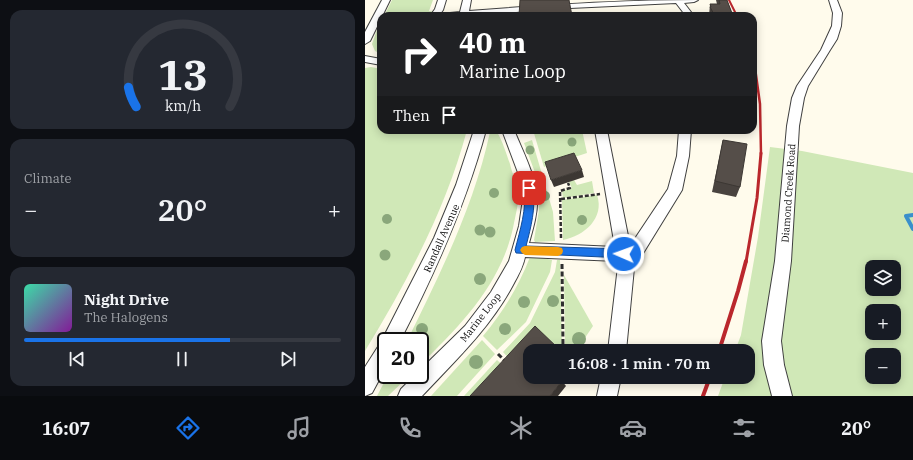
<!DOCTYPE html>
<meta charset="utf-8">
<style>
body{margin:0;font-family:"IBM Plex Serif",serif;background:#242831;color:#f1f3f6;height:100vh;display:flex;flex-direction:column;font-size:15px;white-space:nowrap}
*{box-sizing:border-box;margin:0}
p{font-size:13px;color:#9ea1a6}
.icon{flex:none;width:22px;height:22px;fill:none;stroke:currentColor;stroke-width:2;stroke-linecap:round;stroke-linejoin:round}
.map{position:relative;flex:1;overflow:hidden}
.side{display:flex;flex-direction:column;gap:10px;padding:10px;background:#0d0f14;width:365px}
.side>*{flex:none}
.banner{position:absolute;left:12px;top:12px;width:380px;height:122px;border-radius:12px;box-shadow:0 2px 10px #0003;background:#202124;color:#fff;overflow:hidden}
.tools{position:absolute;left:500px;top:260px;display:grid;gap:8px}
.tools a{display:grid;place-items:center;width:36px;height:36px;border-radius:8px;background:#171b24;box-shadow:0 2px 10px #0003;font-size:20px}
.speed{position:absolute;left:12px;top:332px;display:flex;gap:8px;font-size:20px;font-weight:700;text-align:center}
.speed>*{display:grid;place-content:center;width:52px;height:52px;border-radius:50%;background:#171b24;box-shadow:0 2px 10px #0003;line-height:1}
.speed .limit{border:2px solid #111;border-radius:6px;background:#fff;color:#111}
.pin{position:absolute;display:grid;place-items:center;width:34px;height:34px;color:#fff;margin:-17px;border-radius:8px;box-shadow:0 2px 6px #0006}
.me{position:absolute;width:44px;margin:-22px;rotate:272deg;stroke-linejoin:round;filter:drop-shadow(0 0 3px #0008)}
.turn{display:flex;align-items:center;gap:14px;height:84px;padding:0 16px;font-size:18px}
.turn .icon{width:52px;height:52px;stroke-width:2.5}
.turn b{display:block;font-size:28px;line-height:34px}
.then{display:flex;align-items:center;height:38px;padding:0 16px;background:#0003;gap:8px;font-size:15px}
.big{font-size:30px;font-weight:600;line-height:1.1}
.side .card{flex:1;display:flex;flex-direction:column;justify-content:center;gap:6px;min-width:0;padding:0 14px;border-radius:12px;background:#242831}
.side .dial{align-items:center;gap:0}
.dial svg{height:104px;overflow:visible;fill:none;stroke:#363941;stroke-width:7;stroke-linecap:round;text-anchor:middle}
.dial text{fill:#f1f3f6;stroke:none}
.song{display:flex;align-items:center;gap:12px}
.cover{width:48px;height:48px;border-radius:6px;background:linear-gradient(135deg,hsl(160 70% 55%),hsl(290 70% 35%))}
.played{height:4px;border-radius:2px;background:linear-gradient(90deg,#1a73e8 65%,#363941 65%)}
.keys{display:flex;justify-content:space-around;direction:ltr}
.heat{display:flex;justify-content:space-between;align-items:center;font-size:22px;direction:ltr}
.trip{position:absolute;left:158px;top:344px;width:232px;height:40px;border-radius:12px;background:#171b24;box-shadow:0 2px 10px #0003;font-weight:600;line-height:40px;text-align:center}
.dock{display:flex;height:64px;justify-content:space-around;align-items:center;background:#090b0e;color:#9ea1a6}
.dock .icon{width:28px;height:28px}
.dock .on{color:#1a73e8}
.dock b{font-size:18px;color:#f1f3f6}
main{display:flex;flex:1;min-height:0}
.map>svg:first-child{display:block}
</style>
<main>
<section class="side">
<div class="card dial"><svg viewBox="0 0 100 80">
<path d="M14 69A42 42 0 1 1 86 69"/>
<path d="M14 69A42 42 0 0 1 8 54" stroke="#1a73e8"/>
<text x="50" y="56" font-size="32" font-weight="700">13</text>
<text x="50" y="72" font-size="11">km/h</text>
</svg></div>
<div class="card"><p>Climate</p>
<div class="heat"><a>−</a><b class="big">20°</b><a>+</a></div>
</div>
<div class="card">
<div class="song"><i class="cover"></i><div><b>Night Drive</b><p>The Halogens</p></div></div>
<div class="played"></div>
<div class="keys"><svg class="icon" aria-label="previous" viewBox="0 0 24 24"><path d="M18 5L8 12l10 7zM5 5v14"/></svg><svg class="icon" aria-label="pause" viewBox="0 0 24 24"><path d="M8 5v14M16 5v14"/></svg><svg class="icon" aria-label="next" viewBox="0 0 24 24"><path d="M6 5l10 7-10 7zM19 5v14"/></svg></div>
</div>
</section>
<div class="map">
<svg width="548" height="396" viewBox="0 0 548 396">
<rect width="100%" height="100%" fill="#fffbec"/>
<g fill="#d0e8b7" fill-rule="evenodd">
<path d="M27,0H68L64,11L71,12C62,20 31,16 19,16Z"/>
<polygon points="16,27 16,54 10,51 7,44 12,30"/>
<path d="M6,67L16,69V130H102C81,209 42,282 0,351V68Z"/>
<polygon points="168,130 217,130 222,153 179,167"/>
<path d="M128,131L132,132C138,142 141,153 145,164C147,173 152,183 153,193C154,203 151,213 149,223C138,282 97,324 55,365V341H42C75,274 109,206 125,132Z"/>
<polygon points="167,140 188,212 190,241 170,242 169,240 174,210 175,186 159,143"/>
<path d="M405,147L437,151L548,173V396H353L360,377H383V351H370L376,335L393,237ZM507,267H529V289H507ZM507,311H529V333H507ZM507,355H529V377H507Z"/>
<polygon points="209,180 212,185 227,181 229,193 198,198 197,191 207,188 204,182"/>
<path d="M232,195C240,218 219,236 198,240L197,200Z"/>
<path d="M168,256L187,260L185,272L161,322L132,350L118,336C138,312 154,286 165,257Z"/>
<polygon points="192,260 195,260 197,347 202,351 194,351 175,333 148,363 138,352 165,323 190,272"/>
<polygon points="199,275 228,326 211,351 206,351 200,345"/>
<polygon points="117,340 130,354 92,396 66,396"/>
<polygon points="132,360 142,369 117,396 99,396"/>
<polygon points="23,375 45,375 23,396 12,396"/>
</g>
<g fill="none" stroke-linecap="round" stroke-linejoin="round">
<polyline stroke="#3a8fcb" stroke-width="4" points="548,215 541,216 548,229"/>
<g stroke="#404040" stroke-width="2">
<g id="minor">
<polygon points="17,0 25,0 5,41 0,44 0,32"/>
<path d="M73,0H81L78,10L75,14L95,12L98,0H106L104,11C180,5 256,0 333,0L329,2L319,3L329,16H321L311,3L184,9L107,16H65L70,9Z"/>
<polygon points="464,0 472,0 477,13 476,26 472,39 465,50 443,86 439,98 434,126 426,261 416,341 419,365 427,396 407,396 399,365 397,341 410,261 422,126 427,98 432,86 456,50 467,26 468,13"/>
<polygon points="0,56 16,59 16,65 0,62"/>
<path d="M109,130H121C101,204 70,273 35,341H21V367L7,393L0,396V367L16,342L69,238L91,185Z"/>
<path d="M137,130H149C158,152 170,174 172,198C173,212 168,229 164,243L250,247L230,130H242L265,246L303,189L312,156L314,130H326L324,156L317,190L269,268L261,351H243L253,266L252,261L160,257C158,267 153,276 148,285C125,328 90,361 57,396H33L36,389L50,375H55V370L100,326L126,292L144,261L154,226L158,199L155,178Z"/>
<polygon points="236,377 256,377 252,396 232,396"/>
</g>
</g>
<g stroke="#2f2f2f" stroke-width="2.5" stroke-dasharray="4 2" stroke-linecap="butt">
<polyline points="196,199 235,194"/>
<polyline points="196,238 195,191 205,188 203,183"/>
</g>
<g stroke="#2f2f2f" stroke-width="3" stroke-dasharray="5 2.5" stroke-linecap="butt">
<polyline points="197,264 198,345 205,351"/>
<polyline points="133,354 140,361"/>
</g>
<use href="#minor" fill="#fff" fill-rule="evenodd"/>
<g stroke="#ba272c" stroke-width="2">
<polyline points="364,0 372,16"/>
<polyline points="388,59 390,69"/>
</g>
<polyline stroke="#ba272c" stroke-width="2.5" points="390,68 395,104 396,154"/>
<polyline stroke="#ba272c" stroke-width="3" points="381,262 392,198 396,153"/>
<g stroke="#ba272c" stroke-width="4">
<polyline points="354,351 373,291 381,261"/>
<polyline points="338,396 345,377"/>
</g>
</g>
<g fill="#8aa77b">
<circle cx="207" cy="142" r="4.5"/>
<circle cx="165" cy="150" r="4.5"/>
<circle cx="175" cy="182" r="5"/>
<circle cx="129" cy="193" r="5"/>
<circle cx="180" cy="196" r="5"/>
<circle cx="22" cy="219" r="5"/>
<circle cx="217" cy="220" r="5"/>
<circle cx="115" cy="230" r="5.5"/>
<circle cx="125" cy="232" r="5.5"/>
<circle cx="20" cy="255" r="5.5"/>
<circle cx="115" cy="279" r="6"/>
<circle cx="188" cy="301" r="6"/>
<circle cx="159" cy="302" r="6"/>
<circle cx="57" cy="329" r="6"/>
<circle cx="140" cy="329" r="6"/>
<circle cx="214" cy="339" r="7"/>
<circle cx="111" cy="362" r="7"/>
</g>
<g fill="#49433f">
<polygon points="351,0 362,0 368,16 344,16 345,4 352,4"/>
<polygon points="358,140 375,187 371,197 347,192"/>
</g>
<g fill="#3c3733">
<polygon points="217,170 219,177 189,187 186,180"/>
<polygon points="197,381 201,386 193,396 185,396"/>
</g>
<g fill="#554e49" stroke="#3c3733">
<polygon points="155,0 204,0 207,16 154,16"/>
<polygon points="354,0 362,0 368,16 350,16 345,7 346,7 345,4 355,4"/>
<polygon points="358,140 382,144 375,187 350,181"/>
<polygon points="209,153 217,170 186,180 180,162"/>
<polygon points="170,326 195,350 195,351 165,351 165,377 192,377 197,381 185,396 105,396"/>
</g>
<path fill="#1a73e8" stroke="#114b97" d="M164,185L168,188C171,208 166,227 161,246L259,249L262,251L264,254L262,257L259,258L151,253L150,250C155,230 162,209 159,188Z"/>
<polygon fill="#f59e0b" points="160,246 193,247 197,248 198,251 197,254 193,256 160,255 157,253 155,250 157,247"/>
<g text-anchor="middle" stroke-width="4" stroke-linejoin="round" paint-order="stroke">
<g font-size="10" fill="#0d0d0d" stroke="#fff">
<text transform="translate(423 193) rotate(-86)" y="4">Diamond Creek Road</text>
<text transform="translate(76 238) rotate(-66)" y="4">Randall Avenue</text>
<text transform="translate(115 317) rotate(-52)" y="4">Marine Loop</text>
</g>
</g>
</svg>
<div class="tools">
<a><svg class="icon" aria-label="layers" viewBox="0 0 24 24"><path d="M12 4l9 5-9 5-9-5zM3 14l9 5 9-5"/></svg></a>
<a>+</a>
<a>−</a>
</div>
<div class="speed"><div class="limit">20</div></div>
<div class="pin" style="left:164px;top:188px;background:#d93025"><svg class="icon" aria-label="arrive" viewBox="0 0 24 24"><path d="M6 21V4h12l-3 4 3 4H6"/></svg></div>
<svg class="me" style="left:259px;top:254px" viewBox="-20 -20 40 40"><circle r="17" fill="#1a73e8" stroke="#fff" stroke-width="3"/><path d="M0-11L8 9 0 5-8 9z" fill="#fff"/></svg>
<div class="trip">16:08 · 1 min · 70 m</div>
<div class="banner">
<div class="turn"><svg class="icon" aria-label="right" viewBox="0 0 24 24"><path d="M7 20v-9h11M14 6l5 5-5 5"/></svg><div><b>40 m</b>Marine Loop</div></div>
<div class="then">Then<svg class="icon" aria-label="arrive" viewBox="0 0 24 24"><path d="M6 21V4h12l-3 4 3 4H6"/></svg></div>
</div>
</div>
</main>
<nav class="dock">
<b>16:07</b>
<svg class="icon on" aria-label="directions" viewBox="0 0 24 24"><path d="M12 3l9 9-9 9-9-9zM9 14v-3h6M13 9l2 2-2 2"/></svg>
<svg class="icon" aria-label="music" viewBox="0 0 24 24"><path d="M9 18V5l10-2v13"/><circle cx="6" cy="18" r="3"/><circle cx="16" cy="16" r="3"/></svg>
<svg class="icon" aria-label="phone" viewBox="0 0 24 24"><path d="M5 4h4l2 5-3 2q2 4 5 5l2-3 5 2v4C11 20 4 13 5 4z"/></svg>
<svg class="icon" aria-label="climate" viewBox="0 0 24 24"><path d="M12 3v18M4 7l16 10M4 17L20 7"/></svg>
<svg class="icon" aria-label="car" viewBox="0 0 24 24"><path d="M5 17H2v-5l4-1 3-4h7l3 4 3 1v5h-3M9 17h6M6 11h13"/><circle cx="7" cy="17" r="2"/><circle cx="17" cy="17" r="2"/></svg>
<svg class="icon" aria-label="filters" viewBox="0 0 24 24"><path d="M4 7h16M4 17h16"/><circle cx="9" cy="7" r="2"/><circle cx="15" cy="17" r="2"/></svg>
<b>20°</b>
</nav>
